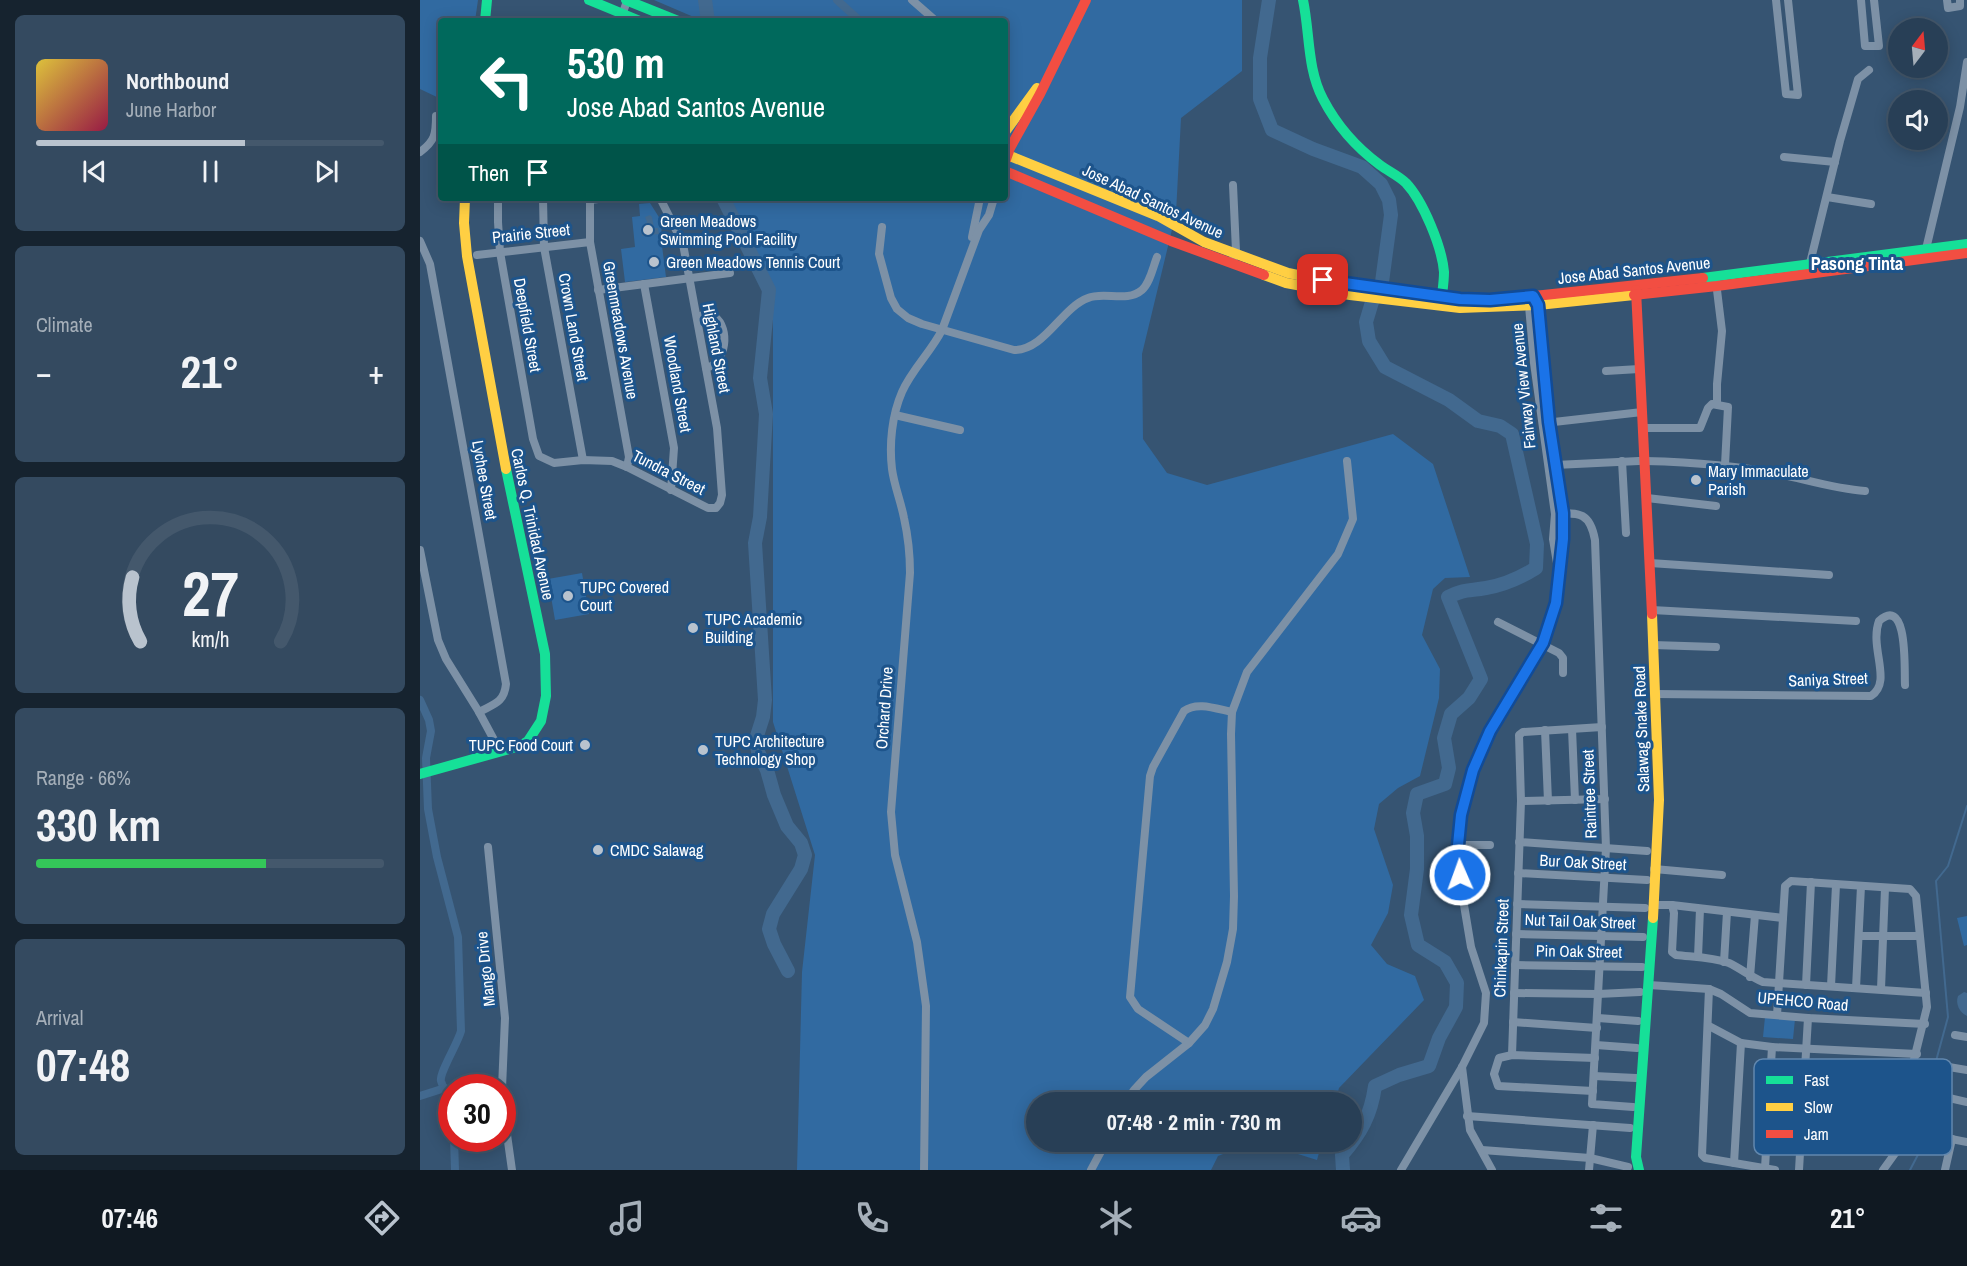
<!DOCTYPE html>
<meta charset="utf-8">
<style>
body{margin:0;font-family:"Archivo Narrow",sans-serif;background:#344a60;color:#f1f3f6;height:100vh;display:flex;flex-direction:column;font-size:22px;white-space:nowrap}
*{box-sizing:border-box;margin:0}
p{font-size:20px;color:#a5afb9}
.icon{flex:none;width:33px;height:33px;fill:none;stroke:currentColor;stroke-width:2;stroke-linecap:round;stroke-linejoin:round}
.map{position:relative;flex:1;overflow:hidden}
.panel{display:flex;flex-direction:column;gap:15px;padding:15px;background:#16232f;width:420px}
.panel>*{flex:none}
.banner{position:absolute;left:18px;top:18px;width:570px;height:183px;border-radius:6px;box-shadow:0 3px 15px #0003,0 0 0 2px #44586c;background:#00695c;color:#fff;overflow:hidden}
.needle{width:39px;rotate:16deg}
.buttons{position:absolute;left:1468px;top:18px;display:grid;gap:12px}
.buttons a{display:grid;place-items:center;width:60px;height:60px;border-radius:50%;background:#283f56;box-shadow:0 3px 15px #0003,0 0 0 2px #44586c;font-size:30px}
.speed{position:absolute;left:18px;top:1074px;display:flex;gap:12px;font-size:30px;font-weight:700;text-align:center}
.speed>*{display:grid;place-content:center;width:78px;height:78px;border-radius:50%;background:#283f56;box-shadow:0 3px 15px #0003,0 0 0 2px #44586c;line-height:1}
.speed .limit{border:9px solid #d22;background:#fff;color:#111}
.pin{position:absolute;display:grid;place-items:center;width:51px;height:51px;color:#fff;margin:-26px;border-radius:12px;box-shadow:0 3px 9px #0006}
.me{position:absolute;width:66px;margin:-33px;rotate:358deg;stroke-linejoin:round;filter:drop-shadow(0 0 4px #0008)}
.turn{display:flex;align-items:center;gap:21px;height:126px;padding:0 30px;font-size:27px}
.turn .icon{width:78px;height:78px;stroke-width:2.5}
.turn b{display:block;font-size:42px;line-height:51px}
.then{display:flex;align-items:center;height:57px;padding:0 30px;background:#0003;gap:12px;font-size:22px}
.big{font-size:45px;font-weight:700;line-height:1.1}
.panel .tile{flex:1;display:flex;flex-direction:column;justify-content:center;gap:9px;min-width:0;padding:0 21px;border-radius:9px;background:#344a60}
.panel .dial{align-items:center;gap:0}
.dial svg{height:156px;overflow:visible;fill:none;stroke:#44586c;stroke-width:7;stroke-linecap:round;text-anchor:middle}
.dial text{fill:#f1f3f6;stroke:none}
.song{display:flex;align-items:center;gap:18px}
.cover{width:72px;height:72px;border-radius:9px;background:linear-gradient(135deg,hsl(50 70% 55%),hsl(340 70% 35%))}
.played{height:6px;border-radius:3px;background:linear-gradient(90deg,#b9c3ce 60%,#44586c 60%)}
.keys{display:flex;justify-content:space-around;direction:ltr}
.heat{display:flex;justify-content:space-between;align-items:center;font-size:33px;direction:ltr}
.charge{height:9px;border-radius:4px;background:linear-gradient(90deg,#34c759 66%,#44586c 0)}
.trip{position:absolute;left:606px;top:1092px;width:336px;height:60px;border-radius:30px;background:#283f56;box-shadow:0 3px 15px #0003,0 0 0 2px #44586c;font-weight:700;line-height:60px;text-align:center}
.dock{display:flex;height:96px;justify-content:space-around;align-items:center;background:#101922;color:#a5afb9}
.dock .icon{width:42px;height:42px}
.dock .current{color:#b9c3ce}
.dock b{font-size:27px;color:#f1f3f6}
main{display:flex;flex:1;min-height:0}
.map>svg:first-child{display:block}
</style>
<main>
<section class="panel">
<div class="tile">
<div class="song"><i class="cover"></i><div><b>Northbound</b><p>June Harbor</p></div></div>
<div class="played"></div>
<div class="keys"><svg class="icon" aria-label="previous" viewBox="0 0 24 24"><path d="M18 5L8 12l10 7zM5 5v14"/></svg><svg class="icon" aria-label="pause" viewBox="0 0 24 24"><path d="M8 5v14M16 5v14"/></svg><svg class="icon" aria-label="next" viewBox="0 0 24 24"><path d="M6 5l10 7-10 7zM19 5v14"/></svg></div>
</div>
<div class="tile"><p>Climate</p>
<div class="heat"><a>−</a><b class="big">21°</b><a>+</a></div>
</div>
<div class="tile dial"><svg viewBox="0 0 100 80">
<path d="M14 69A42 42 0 1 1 86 69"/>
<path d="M14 69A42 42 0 0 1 10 36" stroke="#b9c3ce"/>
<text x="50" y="56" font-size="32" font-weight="700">27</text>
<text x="50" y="72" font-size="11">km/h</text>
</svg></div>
<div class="tile"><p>Range · 66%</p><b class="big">330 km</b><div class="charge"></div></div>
<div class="tile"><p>Arrival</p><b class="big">07:48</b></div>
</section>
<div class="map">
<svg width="1547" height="1170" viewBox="0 0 1547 1170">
<rect width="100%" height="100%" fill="#365472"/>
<g fill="#316aa1">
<polygon points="0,0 58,0 55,21 21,21 21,99 0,89"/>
<polygon points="234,0 822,0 822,71 761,118 756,213 722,354 723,439 747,473 787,485 973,434 1013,464 1050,577 1025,578 1013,589 1002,635 1020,669 1019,698 1000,776 978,788 959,804 954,829 973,885 968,913 951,945 967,964 995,976 1004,1000 919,1088 915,1102 616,1102 616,1142 834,1142 798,1156 791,1170 377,1170 382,972 395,855 353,722 353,289 310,198 585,198 585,21 283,21"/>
<polygon points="230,203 242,222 241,238 246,277 205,282 201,249 215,247 212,217 220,216 219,204"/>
<polygon points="162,573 169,614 135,620 128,579"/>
<polygon points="1547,916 1547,945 1544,946 1537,918"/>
<polygon points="1345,1017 1375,1019 1373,1039 1343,1037"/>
<polygon points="840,1142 902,1142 897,1160"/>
</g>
<g fill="#42698f">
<polygon points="230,215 232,217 234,228 238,228 239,234 222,236 221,230 224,230 224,225 227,222 225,217"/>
<path d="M1544,992L1547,993V1016C1540,1013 1535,1004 1538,996Z"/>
</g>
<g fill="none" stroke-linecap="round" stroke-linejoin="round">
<polyline stroke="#42698f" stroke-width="2" points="1490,1170 1502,1147 1504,1105 1528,1017 1516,881 1528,866 1547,806"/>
<g stroke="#42698f" stroke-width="8">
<polyline points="417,0 440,21"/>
<path d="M0,700L9,720L11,731L6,758L8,809L17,857L38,937L41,1031C38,1043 19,1073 21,1081C23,1088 28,1096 32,1103"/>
<polyline points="0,1096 25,1088"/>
<polyline points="34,1138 35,1170"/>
</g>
<g stroke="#42698f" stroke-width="14">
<polyline points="285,0 288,21"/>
<path d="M849,0L840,58V99L852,130L893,149L942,167L961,184L969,200L971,215L962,282L952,302L946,322L949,341L965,367L1029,400L1058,421L1080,426L1092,434L1117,544L1116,568C1100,578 1084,585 1066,588C1049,591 1044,589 1028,597L1061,679L1049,698L1031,714L1024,738L1029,768L1025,784L997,794L993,813L997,836V869L991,915L998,945L1025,962L1037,983L1036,1007L1019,1038L1009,1066L979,1075L955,1086C951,1115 941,1133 922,1155L923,1170"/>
<polyline points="303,198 349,290 340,378 346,414 340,517 335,543 345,700 343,717 336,739 338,752 347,770 354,795 367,826 381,843 385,855 381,869 353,914 349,929 354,944 368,971"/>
</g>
<g stroke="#7d91a6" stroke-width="8">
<polyline points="492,0 516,21"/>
<polyline points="1356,0 1366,94 1378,95 1368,0"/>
<polyline points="1441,0 1445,46 1459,46 1454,0"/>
<polyline points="1527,0 1528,8 1540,6 1540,0"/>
<polyline points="200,21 207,1"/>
<path d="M0,152C15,141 16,134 16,116"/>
<polyline points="1364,157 1415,162"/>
<polyline points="813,185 816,251 813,259"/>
<polyline points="1407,197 1451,204"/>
<polyline points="78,198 78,222 80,252 113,439 119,456 134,463 163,460 192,461 207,467 288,508 296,508 300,503 302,495 297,428 263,244 240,198"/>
<polyline points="123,198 124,247 163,460"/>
<polyline points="170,198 170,242 209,457 207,467"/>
<polyline points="170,200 186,198"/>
<path d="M462,227L459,254L471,298L477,309L488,318L502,324L594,350C625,350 641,308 668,298C684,291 707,303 722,290C730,283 733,267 737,257"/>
<polyline points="552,237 560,198"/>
<path d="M0,241L10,264L86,684C84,703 74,704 59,712"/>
<polyline points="57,255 170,242"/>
<polyline points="1507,255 1506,249 1540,107 1547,62"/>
<polyline points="1391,268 1390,263 1420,141 1438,79 1449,70"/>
<polyline points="1296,282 1302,331 1297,384 1297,404"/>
<polyline points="224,284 254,448 251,490"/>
<polyline points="178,290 310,273"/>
<polyline points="1111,302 1109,306 1114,363 1135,514 1133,539 1137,563"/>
<path d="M277,317C282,315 290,313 295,317C310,328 307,363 286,368"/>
<polyline points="1186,371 1219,369"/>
<polyline points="475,415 540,430"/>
<polyline points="1125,423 1222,412"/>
<polyline points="1224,428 1280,428 1288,408 1292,404 1308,407 1305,465"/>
<polyline points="1202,461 1206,533"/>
<path d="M1225,461C1270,462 1315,465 1359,474C1388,480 1416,489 1445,491"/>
<polyline points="1135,465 1219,461"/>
<polyline points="1227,498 1296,506"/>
<path d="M1135,514C1160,512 1170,513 1175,540L1186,848L1172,1104L1213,1107"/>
<polyline points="0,550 18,640 26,659 59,712 80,751"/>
<polyline points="1230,563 1409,575"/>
<polyline points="1232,610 1436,621"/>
<polyline points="1078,622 1139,653 1143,658 1143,673"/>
<polyline points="1233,645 1296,647"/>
<path d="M1235,694L1451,696C1473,682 1449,648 1459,621C1489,594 1484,673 1485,685"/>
<polyline points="1152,729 1155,800"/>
<polyline points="1125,730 1128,801"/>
<polyline points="1101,801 1185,799"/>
<polyline points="1099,842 1227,851"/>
<polyline points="1038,845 1070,845"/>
<polyline points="68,847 85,1018 82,1088"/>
<polyline points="1234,869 1302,875"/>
<polyline points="1098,873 1227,880"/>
<polyline points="1097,904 1225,908"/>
<path d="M1233,905H1252L1254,913L1252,952L1256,955C1273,957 1292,957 1309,963C1320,968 1331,977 1343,982L1506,993"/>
<polyline points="1252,905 1363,918"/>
<polyline points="1096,934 1223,937"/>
<polyline points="1439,936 1499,936"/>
<polyline points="1278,957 1280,909"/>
<polyline points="1304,962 1307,912"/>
<polyline points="1095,965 1222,967"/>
<polyline points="1330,977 1335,915"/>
<polyline points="1229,985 1289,989 1301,994 1330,1013 1388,1018 1505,1024"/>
<polyline points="1386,985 1391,882"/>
<polyline points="1411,986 1416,885"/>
<polyline points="1436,988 1441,886"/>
<polyline points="1289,989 1282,1155 1285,1158 1355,1170"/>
<polyline points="1461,989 1465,888"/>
<polyline points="1094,993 1178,994 1220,992"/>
<polyline points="1357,1015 1365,886 1371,881 1490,889 1496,896 1507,1007 1483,1104 1485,1125 1484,1134 1476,1152 1463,1170"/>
<polyline points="1178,1018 1218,1021"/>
<polyline points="1093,1022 1177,1028"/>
<polyline points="1289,1026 1321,1043 1352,1047 1497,1054"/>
<polyline points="1535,1035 1547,1037"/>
<path d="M769,1043L718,1009L710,997L730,776L733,767L764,711C777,701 797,709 812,712"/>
<polyline points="1176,1045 1217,1048"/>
<polyline points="1092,1055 1101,801 1099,735 1103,732 1182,727"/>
<polyline points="1523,1066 1547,1070"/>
<polyline points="1042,1067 1050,1130 1072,1170"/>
<polyline points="1385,1067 1492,1074"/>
<polyline points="1174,1076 1216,1078"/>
<polyline points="1173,1091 1078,1086 1074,1074 1079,1058 1092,1055 1175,1058"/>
<polyline points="1516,1095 1547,1102"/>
<polyline points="1383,1097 1483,1104"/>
<polyline points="82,1099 92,1170"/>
<polyline points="706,1102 714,1090 726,1077 769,1043 785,1025 793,1009 807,962 813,929 814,896 811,734 812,712 827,672 918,554 933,519 927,461"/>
<polyline points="1047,1116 1210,1128"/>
<polyline points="1382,1120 1485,1125"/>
<polyline points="1511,1135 1547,1142"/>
<polyline points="1380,1146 1476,1152"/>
<polyline points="1062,1150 1170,1158 1208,1167"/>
<polyline points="1314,1163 1321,1043"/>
<polyline points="1345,1168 1352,1047"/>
<path d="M504,1170L506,1006L497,942L475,855L471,812L490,573C490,554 488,536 484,518C481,502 474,485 472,469C469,444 472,415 482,392C492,369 511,352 522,330L559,230L569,215L574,198"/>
<polyline points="671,1170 686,1142"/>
<polyline points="981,1170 1042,1067 1064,1023 1066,993 1051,947 1041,887 1038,845 1042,815 1053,769 1070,731 1123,643 1136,603 1143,539 1143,513 1129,422 1118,305 1115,300"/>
<polyline points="1169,1170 1173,1125"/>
<polyline points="1379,1170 1388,1018"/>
<polyline points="1525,1170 1532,1139"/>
</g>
<g stroke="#16e098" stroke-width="10">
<polyline points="169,0 220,21"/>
<polyline points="206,0 258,21"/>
<path d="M883,0C890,33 887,69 903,99C916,124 937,148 960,165C968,171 979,176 986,183C1003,201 1022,247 1024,272C1024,283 1022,293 1021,304"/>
<polyline points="65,21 67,0"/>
<polyline points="1283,278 1547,244"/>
<polyline points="0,774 100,746 108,741 121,721 126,696 125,654 86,469"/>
<polyline points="1219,1170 1216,1157 1233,918"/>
</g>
<g stroke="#ffcf43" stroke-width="10">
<polyline points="585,132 617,88"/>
<polyline points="585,154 738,216 784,242 868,273 888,277"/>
<polyline points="45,198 44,223 47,256 86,469"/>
<polyline points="844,275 866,283 930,295 1040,308 1118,305 1214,295"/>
<polyline points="1232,614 1239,800 1233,918"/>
</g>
<g stroke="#f24e42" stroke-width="10">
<polyline points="585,162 590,148 620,94 666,0"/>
<polyline points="585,171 751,241 844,275"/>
<polyline points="888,277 932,285 1040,299 1096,298 1283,278"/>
<polyline points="1216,290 1232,614"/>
<polyline points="1214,295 1297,286 1547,253"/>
</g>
</g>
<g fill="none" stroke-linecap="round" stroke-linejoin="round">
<g stroke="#114b97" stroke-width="15">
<polyline id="route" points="903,280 1040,299 1070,300 1113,296 1118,305 1129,422 1143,513 1143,539 1136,603 1123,643 1070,731 1053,770 1041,815 1038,845 1040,875"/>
</g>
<use href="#route" stroke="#1a73e8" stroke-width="10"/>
</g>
<g fill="#b9c3ce" stroke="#1d548b" stroke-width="2">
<circle cx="228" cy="230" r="6"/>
<circle cx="234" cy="262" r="6"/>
<circle cx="1276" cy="480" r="6"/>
<circle cx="148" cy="596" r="6"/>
<circle cx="273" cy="628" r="6"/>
<circle cx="165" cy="745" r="6"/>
<circle cx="283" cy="750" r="6"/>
<circle cx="178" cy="850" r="6"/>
</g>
<g text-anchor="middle" stroke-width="6" stroke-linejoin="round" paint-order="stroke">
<g font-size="16" fill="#fff" stroke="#1d548b">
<text transform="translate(733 201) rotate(25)" y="6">Jose Abad Santos Avenue</text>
<text transform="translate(111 233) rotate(-6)" y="6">Prairie Street</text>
<text transform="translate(1214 270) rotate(-6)" y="6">Jose Abad Santos Avenue</text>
<text transform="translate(108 325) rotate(80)" y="6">Deepfield Street</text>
<text transform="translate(154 327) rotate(80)" y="6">Crown Land Street</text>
<text transform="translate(201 330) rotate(80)" y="6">Greenmeadows Avenue</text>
<text transform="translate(297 348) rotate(79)" y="6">Highland Street</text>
<text transform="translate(258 384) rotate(80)" y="6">Woodland Street</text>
<text transform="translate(1103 386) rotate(-96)" y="6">Fairway View Avenue</text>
<text transform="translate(249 472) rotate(27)" y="6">Tundra Street</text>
<text transform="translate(65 480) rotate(80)" y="6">Lychee Street</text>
<text transform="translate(113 524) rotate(78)" y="6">Carlos Q. Trinidad Avenue</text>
<text transform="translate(1408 679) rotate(-2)" y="6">Saniya Street</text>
<text transform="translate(464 708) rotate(-86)" y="6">Orchard Drive</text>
<text transform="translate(1221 729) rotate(-92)" y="6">Salawag Snake Road</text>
<text transform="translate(1169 794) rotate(-92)" y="6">Raintree Street</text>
<text transform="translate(1163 862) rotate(3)" y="6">Bur Oak Street</text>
<text transform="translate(1160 921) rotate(2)" y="6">Nut Tail Oak Street</text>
<text transform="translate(1081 948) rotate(-88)" y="6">Chinkapin Street</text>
<text transform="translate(1159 951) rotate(1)" y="6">Pin Oak Street</text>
<text transform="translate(65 969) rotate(-96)" y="6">Mango Drive</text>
<text transform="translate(1383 1001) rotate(5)" y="6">UPEHCO Road</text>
</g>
<g font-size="16" fill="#fff" stroke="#1d548b" text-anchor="start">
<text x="240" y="227">Green Meadows<tspan x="240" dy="18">Swimming Pool Facility</tspan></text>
<text x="246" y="268">Green Meadows Tennis Court</text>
<text x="1288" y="477">Mary Immaculate<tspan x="1288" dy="18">Parish</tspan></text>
<text x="160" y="593">TUPC Covered<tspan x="160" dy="18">Court</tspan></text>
<text x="285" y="625">TUPC Academic<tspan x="285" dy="18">Building</tspan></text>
<text x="295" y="747">TUPC Architecture<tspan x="295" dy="18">Technology Shop</tspan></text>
<text x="153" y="751" text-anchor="end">TUPC Food Court</text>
<text x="190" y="856">CMDC Salawag</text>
</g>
<g font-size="18" font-weight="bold" fill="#fff" stroke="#1d548b">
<text x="1437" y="270">Pasong Tinta</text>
</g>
</g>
<rect x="1334" y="1059" width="198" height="96" rx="9" fill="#1d548b" stroke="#6187ae" stroke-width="1.5"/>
<rect x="1346" y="1076" width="27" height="8" fill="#16e098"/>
<rect x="1346" y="1103" width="27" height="8" fill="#ffcf43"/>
<rect x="1346" y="1130" width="27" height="8" fill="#f24e42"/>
<g font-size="16" fill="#fff">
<text x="1384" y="1086">Fast</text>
<text x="1384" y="1113">Slow</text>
<text x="1384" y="1140">Jam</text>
</g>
</svg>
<div class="buttons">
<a><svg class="needle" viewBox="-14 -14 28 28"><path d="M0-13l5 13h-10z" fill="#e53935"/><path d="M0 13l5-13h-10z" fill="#a5afb9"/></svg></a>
<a><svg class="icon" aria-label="sound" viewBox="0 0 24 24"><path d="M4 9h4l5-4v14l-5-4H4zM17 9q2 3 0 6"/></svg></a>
</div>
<div class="speed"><div class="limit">30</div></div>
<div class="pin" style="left:903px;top:280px;background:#d93025"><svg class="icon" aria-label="arrive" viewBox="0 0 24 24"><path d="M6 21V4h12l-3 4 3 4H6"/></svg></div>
<svg class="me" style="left:1040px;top:875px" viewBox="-20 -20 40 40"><circle r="17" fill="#1a73e8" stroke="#fff" stroke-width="3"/><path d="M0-11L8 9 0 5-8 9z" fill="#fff"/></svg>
<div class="trip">07:48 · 2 min · 730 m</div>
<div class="banner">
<div class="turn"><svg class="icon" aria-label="left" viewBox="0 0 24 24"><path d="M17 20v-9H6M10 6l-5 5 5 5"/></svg><div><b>530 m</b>Jose Abad Santos Avenue</div></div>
<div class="then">Then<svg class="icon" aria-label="arrive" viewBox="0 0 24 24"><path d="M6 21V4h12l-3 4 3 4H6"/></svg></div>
</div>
</div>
</main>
<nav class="dock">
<b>07:46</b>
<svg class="icon current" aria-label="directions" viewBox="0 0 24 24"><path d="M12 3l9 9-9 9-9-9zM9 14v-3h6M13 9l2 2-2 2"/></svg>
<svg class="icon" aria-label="music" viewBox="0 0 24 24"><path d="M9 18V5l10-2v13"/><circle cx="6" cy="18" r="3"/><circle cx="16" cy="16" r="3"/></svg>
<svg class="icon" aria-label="phone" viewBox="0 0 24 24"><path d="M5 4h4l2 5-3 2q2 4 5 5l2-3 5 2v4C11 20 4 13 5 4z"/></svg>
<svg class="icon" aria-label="climate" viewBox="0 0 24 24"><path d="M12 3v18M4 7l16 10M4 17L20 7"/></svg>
<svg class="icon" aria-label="car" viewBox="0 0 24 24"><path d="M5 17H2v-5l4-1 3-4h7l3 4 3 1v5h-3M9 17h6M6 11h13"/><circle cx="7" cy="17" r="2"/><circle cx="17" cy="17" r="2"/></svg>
<svg class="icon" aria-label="filters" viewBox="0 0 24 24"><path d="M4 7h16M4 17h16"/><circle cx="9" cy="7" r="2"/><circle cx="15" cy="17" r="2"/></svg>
<b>21°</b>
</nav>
